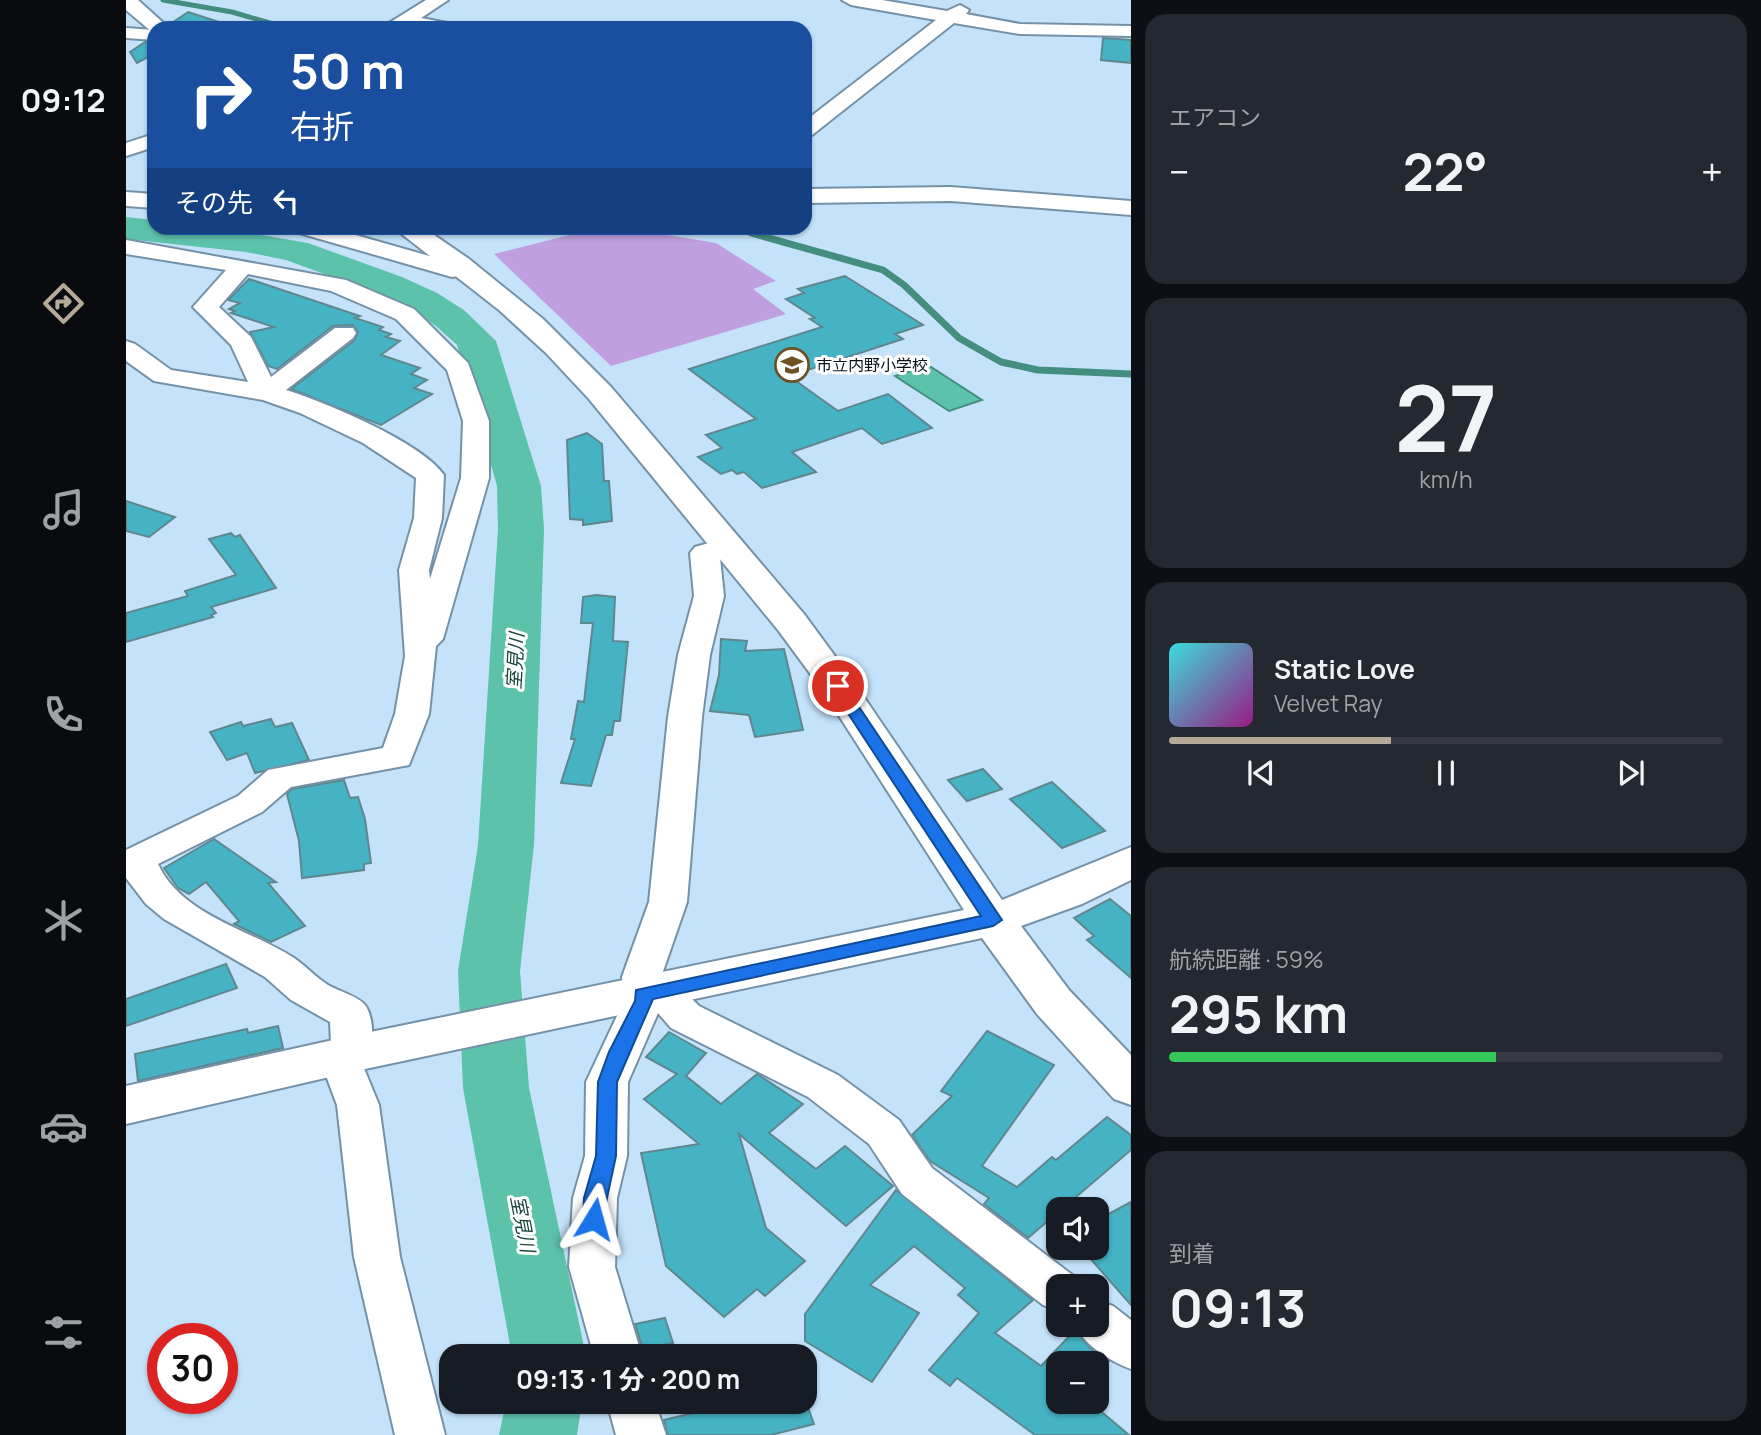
<!DOCTYPE html>
<html lang="ja">
<meta charset="utf-8">
<style>
body{margin:0;font-family:Manrope,"Noto Sans JP",sans-serif;background:#242831;color:#f1f3f6;height:100vh;display:flex;flex-direction:column;font-size:26px;white-space:nowrap}
*{box-sizing:border-box;margin:0}
p{font-size:23px;color:#9ea1a6}
.icon{flex:none;width:38px;height:38px;fill:none;stroke:currentColor;stroke-width:2;stroke-linecap:round;stroke-linejoin:round}
.map{position:relative;flex:1;overflow:hidden}
.drawer{display:flex;flex-direction:column;gap:14px;padding:14px;background:#0d0f14;width:630px}
.drawer>*{flex:none}
.hud{position:absolute;left:21px;top:21px;width:665px;height:214px;border-radius:21px;box-shadow:0 2px 5px #0004;background:#1a4fa0;color:#fff;overflow:hidden}
.fabs{position:absolute;left:920px;top:1197px;display:grid;gap:14px}
.fabs a{display:grid;place-items:center;width:63px;height:63px;border-radius:14px;background:#171b24;box-shadow:0 2px 5px #0004;font-size:35px}
.speed{position:absolute;left:21px;top:1323px;display:flex;gap:14px;font-size:35px;font-weight:700;text-align:center}
.speed>*{display:grid;place-content:center;width:91px;height:91px;border-radius:50%;background:#171b24;box-shadow:0 2px 5px #0004;line-height:1}
.speed .limit{border:10px solid #d22;background:#fff;color:#111}
.pin{position:absolute;display:grid;place-items:center;width:60px;height:60px;color:#fff;margin:-30px;border:4px solid #fff;border-radius:50%;box-shadow:0 2px 7px #0007}
.me{position:absolute;width:77px;margin:-38px;rotate:8deg;stroke-linejoin:round;filter:drop-shadow(0 0 5px #0008)}
.turn{display:flex;align-items:center;gap:24px;height:147px;padding:0 28px;font-size:32px}
.turn .icon{width:91px;height:91px;stroke-width:2.5}
.turn b{display:block;font-size:49px;line-height:60px}
.then{display:flex;align-items:center;height:66px;padding:0 28px;background:#0003;gap:14px;font-size:26px}
.big{font-size:52px;font-weight:700;line-height:1.1}
.drawer .widget{flex:1;display:flex;flex-direction:column;justify-content:center;gap:10px;min-width:0;padding:0 24px;border-radius:21px;background:#242831}
.drawer .dial{align-items:center;gap:0}
.dial b{font-size:91px;line-height:1}
.song{display:flex;align-items:center;gap:21px}
.cover{width:84px;height:84px;border-radius:10px;background:linear-gradient(135deg,hsl(180 70% 55%),hsl(310 70% 35%))}
.played{height:7px;border-radius:4px;background:linear-gradient(90deg,#b5aa97 40%,#363941 40%)}
.keys{display:flex;justify-content:space-around;direction:ltr}
.heat{display:flex;justify-content:space-between;align-items:center;font-size:38px;direction:ltr}
.charge{height:10px;border-radius:5px;background:linear-gradient(90deg,#34c759 59%,#363941 0)}
.trip{position:absolute;left:313px;top:1344px;width:378px;height:70px;border-radius:21px;background:#171b24;box-shadow:0 2px 5px #0004;font-weight:700;line-height:70px;text-align:center}
main{display:flex;flex:1;min-height:0}
.menu{display:flex;flex-direction:column;width:126px;justify-content:space-around;align-items:center;background:#090b0e;color:#9ea1a6}
.menu .icon{width:49px;height:49px}
.menu .on{color:#b5aa97}
.menu b{font-size:32px;color:#f1f3f6}
.map>svg:first-child{display:block}
</style>
<main>
<nav class="menu">
<b>09:12</b>
<svg class="icon on" aria-label="directions" viewBox="0 0 24 24"><path d="M12 3l9 9-9 9-9-9zM9 14v-3h6M13 9l2 2-2 2"/></svg>
<svg class="icon" aria-label="music" viewBox="0 0 24 24"><path d="M9 18V5l10-2v13"/><circle cx="6" cy="18" r="3"/><circle cx="16" cy="16" r="3"/></svg>
<svg class="icon" aria-label="phone" viewBox="0 0 24 24"><path d="M5 4h4l2 5-3 2q2 4 5 5l2-3 5 2v4C11 20 4 13 5 4z"/></svg>
<svg class="icon" aria-label="climate" viewBox="0 0 24 24"><path d="M12 3v18M4 7l16 10M4 17L20 7"/></svg>
<svg class="icon" aria-label="car" viewBox="0 0 24 24"><path d="M5 17H2v-5l4-1 3-4h7l3 4 3 1v5h-3M9 17h6M6 11h13"/><circle cx="7" cy="17" r="2"/><circle cx="17" cy="17" r="2"/></svg>
<svg class="icon" aria-label="filters" viewBox="0 0 24 24"><path d="M4 7h16M4 17h16"/><circle cx="9" cy="7" r="2"/><circle cx="15" cy="17" r="2"/></svg>
</nav>
<div class="map">
<svg width="1005" height="1435" viewBox="0 0 1005 1435">
<rect width="100%" height="100%" fill="#c4e3fb"/>
<polygon fill="#c09fe0" points="471,228 519,228 535,234 590,243 650,281 627,289 660,314 485,366 368,254"/>
<polygon fill="#5dc2aa" stroke="#448e7f" stroke-width="2" points="802,365 856,400 823,411 769,376"/>
<g fill="none" stroke-linecap="round" stroke-linejoin="round">
<g stroke="#448e7f" stroke-width="5">
<polyline points="37,0 106,12 161,28"/>
<polyline points="597,228 632,234"/>
</g>
<polyline stroke="#448e7f" stroke-width="7" points="625,233 757,270 778,285 833,338 875,362 912,370 1005,374"/>
<g fill="#5dc2aa" fill-rule="evenodd">
<polygon points="0,217 28,220 28,228 95,228 182,243 276,277 311,293 338,310 370,341 415,486 418,529 408,845 394,971 403,1088 460,1356 386,1356 337,1088 332,971 352,845 372,529 371,486 331,345 310,326 285,309 250,293 160,260 120,252 0,239"/>
<polygon points="380,1402 456,1402 451,1435 373,1435"/>
</g>
</g>
<g fill="#45b3c4" stroke="#5f878e" stroke-width="2">
<polygon points="62,12 96,23 86,28 46,28 43,25"/>
<polygon points="977,38 1005,40 1005,63 975,60"/>
<polygon points="19,42 28,43 28,54 11,63 4,52"/>
<polygon points="719,276 797,325 769,334 777,339 663,376 712,411 762,394 806,428 756,444 736,428 666,452 690,472 636,488 618,472 611,474 606,470 595,474 572,457 596,448 580,435 630,419 563,369 696,327 684,319 689,318 660,299 678,293 672,289"/>
<polygon points="123,279 234,316 229,318 257,327 253,330 265,334 260,337 274,341 255,355 294,368 285,374 301,380 288,388 306,394 255,425 165,389 229,340 232,332 227,325 207,326 151,369 142,366 124,332 148,327 105,313 109,311 103,309 114,303 102,300"/>
<polygon points="461,433 476,444 478,481 483,481 486,521 457,525 457,520 444,519 441,440"/>
<polygon points="0,501 49,517 23,537 0,531"/>
<polygon points="105,533 109,537 114,535 150,588 85,607 90,613 85,615 87,617 0,642 0,613 62,596 59,591 110,575 83,539"/>
<polygon points="470,595 489,597 487,641 502,642 494,721 488,721 486,735 480,735 465,786 435,783 449,739 445,739 452,701 458,702 467,623 455,623 457,597"/>
<polygon points="595,639 621,641 619,651 658,649 677,730 629,737 623,715 584,711 593,675"/>
<polygon points="145,719 149,727 166,723 183,760 129,773 121,753 101,760 84,732 115,722 117,726"/>
<polygon points="857,769 876,789 841,801 822,780"/>
<polygon points="218,780 224,798 232,797 239,819 245,863 238,864 238,870 176,878 173,841 161,794 166,789"/>
<polygon points="926,782 979,831 936,848 884,799"/>
<polygon points="88,839 150,882 142,883 179,926 145,942 108,924 113,921 80,882 63,894 52,888 38,868"/>
<polygon points="984,899 1005,916 1005,978 961,940 968,936 948,918"/>
<polygon points="100,964 111,988 0,1026 0,999"/>
<polygon points="152,1026 157,1048 12,1081 9,1054 121,1029 122,1033"/>
<polygon points="861,1031 928,1065 856,1166 891,1187 926,1157 930,1160 981,1117 1005,1135 1005,1150 902,1238 858,1204 863,1198 804,1161 786,1135 826,1096 815,1091"/>
<polygon points="543,1032 580,1053 560,1076 595,1104 631,1074 677,1104 643,1133 690,1169 719,1146 767,1186 720,1226 613,1134 640,1228 679,1261 639,1296 631,1289 598,1317 540,1266 515,1153 573,1144 518,1099 551,1074 520,1057"/>
<polygon points="770,1190 907,1300 869,1333 915,1366 949,1330 964,1348 983,1361 971,1374 971,1363 933,1363 933,1402 964,1402 1003,1435 909,1435 831,1378 824,1386 803,1370 853,1313 832,1295 839,1288 788,1246 744,1285 793,1313 746,1382 679,1341 679,1314"/>
<polygon points="1005,1202 1005,1305 955,1248 971,1248 971,1220"/>
<polygon points="539,1318 547,1343 517,1349 509,1324"/>
<polygon points="613,1402 680,1402 688,1424 645,1435 542,1435 538,1420"/>
</g>
<g fill="none" stroke-linecap="round" stroke-linejoin="round">
<g stroke="#7591a7" stroke-width="4">
<g id="minor">
<polygon points="300,0 322,0 295,18 327,24 330,28 255,28"/>
<polygon points="716,0 756,0 821,11 834,5 843,10 840,14 894,24 1005,26 1005,36 894,34 828,23 686,135 679,137 679,121 810,20 725,5"/>
<polygon points="0,28 28,30 28,40 0,38"/>
<polygon points="28,134 28,147 0,156 0,143"/>
<polygon points="825,187 1005,201 1005,215 825,201 679,203 679,189"/>
<polygon points="0,192 28,194 28,208 0,206"/>
<polygon points="170,228 205,228 328,263 348,263 352,268 348,273 326,277 173,233"/>
<path d="M0,240L220,280L288,309L342,363L363,421V478L317,639L310,646L303,714L283,765L165,787L136,812L32,864C55,915 125,930 168,958C180,966 189,977 202,985C212,991 232,996 239,1005C249,1018 249,1056 237,1066L253,1105L274,1257L319,1435H269L228,1257L211,1105L193,1057L199,1046L205,1044L204,1022L165,1000L139,977L38,919L20,904L0,878V850L112,796L142,770L257,748L269,714L279,656L273,570L288,518L290,478L237,443L174,413L137,400L28,381L0,361V341L9,344L45,370L122,382L105,345L67,307L100,270L0,254ZM122,274L205,291L270,319L321,370L337,421L335,478L304,579L303,570L316,518L318,475C295,442 199,402 160,390L227,338L230,333L227,328H209L145,377L125,337L93,307Z"/>
<polygon points="600,538 610,541 615,547 610,553 594,558 598,596 584,655 576,717 561,902 535,977 544,974 558,979 566,999 573,1006 712,1075 773,1120 806,1168 949,1277 954,1286 933,1286 933,1311 917,1305 776,1194 743,1144 682,1097 545,1028 532,1013 502,1082 501,1156 491,1198 489,1267 516,1356 468,1356 443,1267 447,1198 459,1156 460,1082 498,1001 496,977 523,902 542,717 552,655 568,596 564,553 569,547"/>
<path d="M971,1301L987,1306L1005,1320V1369C984,1361 959,1346 949,1325H971Z"/>
<polygon points="481,1402 529,1402 540,1435 490,1435"/>
</g>
</g>
<g stroke="#7591a7" stroke-width="4">
<g id="tertiary">
<polygon points="0,0 12,0 43,28 28,28 26,32 0,10"/>
<polygon points="268,228 298,228 343,259 417,319 485,387 678,614 725,678 876,900 1005,847 1005,880 956,904 895,926 943,990 1005,1055 1005,1105 988,1099 911,1014 856,938 225,1072 0,1124 0,1086 225,1036 838,910 697,691 652,630 463,399 420,353 373,310"/>
</g>
</g>
<use href="#minor" fill="#fff" fill-rule="evenodd"/>
<use href="#tertiary" fill="#fff" fill-rule="evenodd"/>
</g>
<polygon fill="#1a73e8" stroke="#114b97" stroke-width="2" points="712,681 717,683 876,920 867,926 527,999 491,1082 490,1156 475,1226 468,1228 460,1226 457,1219 458,1198 470,1156 472,1082 483,1052 509,1001 510,990 855,916 704,686"/>
<defs>
<g id="school-ring" transform="scale(1.75)"><circle r="9.5" fill="#fff" stroke="#6c5023" stroke-width="1.5"/><path d="M0-5L7-2L0 1L-7-2ZM-4 1L0 2.5L4 1V4Q0 6-4 4Z" fill="#6c5023"/></g>
</defs>
<g fill-rule="evenodd">
<use href="#school-ring" x="666" y="365"/>
</g>
<g text-anchor="middle" stroke-width="6" stroke-linejoin="round" paint-order="stroke">
<g font-size="16" fill="#08131b" stroke="#fff" text-anchor="start">
<text x="690" y="371">市立内野小学校</text>
</g>
<g font-size="19" font-style="italic" fill="#19463c" stroke="#fff">
<text transform="translate(389 661) rotate(-87)" y="7">室見川</text>
<text transform="translate(397 1224) rotate(79)" y="7">室見川</text>
</g>
</g>
</svg>
<div class="fabs">
<a><svg class="icon" aria-label="sound" viewBox="0 0 24 24"><path d="M4 9h4l5-4v14l-5-4H4zM17 9q2 3 0 6"/></svg></a>
<a>+</a>
<a>−</a>
</div>
<div class="speed"><div class="limit">30</div></div>
<div class="pin" style="left:712px;top:686px;background:#d93025"><svg class="icon" aria-label="arrive" viewBox="0 0 24 24"><path d="M6 21V4h12l-3 4 3 4H6"/></svg></div>
<svg class="me" style="left:468px;top:1219px" viewBox="-20 -20 40 40"><path d="M0-17L14 15 0 8-14 15z" fill="#1a73e8" stroke="#fff" stroke-width="4"/></svg>
<div class="trip">09:13 · 1 分 · 200 m</div>
<div class="hud">
<div class="turn"><svg class="icon" aria-label="right" viewBox="0 0 24 24"><path d="M7 20v-9h11M14 6l5 5-5 5"/></svg><div><b>50 m</b>右折</div></div>
<div class="then">その先<svg class="icon" aria-label="left" viewBox="0 0 24 24"><path d="M17 20v-9H6M10 6l-5 5 5 5"/></svg></div>
</div>
</div>
<section class="drawer">
<div class="widget"><p>エアコン</p>
<div class="heat"><a>−</a><b class="big">22°</b><a>+</a></div>
</div>
<div class="widget dial"><b>27</b><p>km/h</p></div>
<div class="widget">
<div class="song"><i class="cover"></i><div><b>Static Love</b><p>Velvet Ray</p></div></div>
<div class="played"></div>
<div class="keys"><svg class="icon" aria-label="previous" viewBox="0 0 24 24"><path d="M18 5L8 12l10 7zM5 5v14"/></svg><svg class="icon" aria-label="pause" viewBox="0 0 24 24"><path d="M8 5v14M16 5v14"/></svg><svg class="icon" aria-label="next" viewBox="0 0 24 24"><path d="M6 5l10 7-10 7zM19 5v14"/></svg></div>
</div>
<div class="widget"><p>航続距離 · 59%</p><b class="big">295 km</b><div class="charge"></div></div>
<div class="widget"><p>到着</p><b class="big">09:13</b></div>
</section>
</main>
